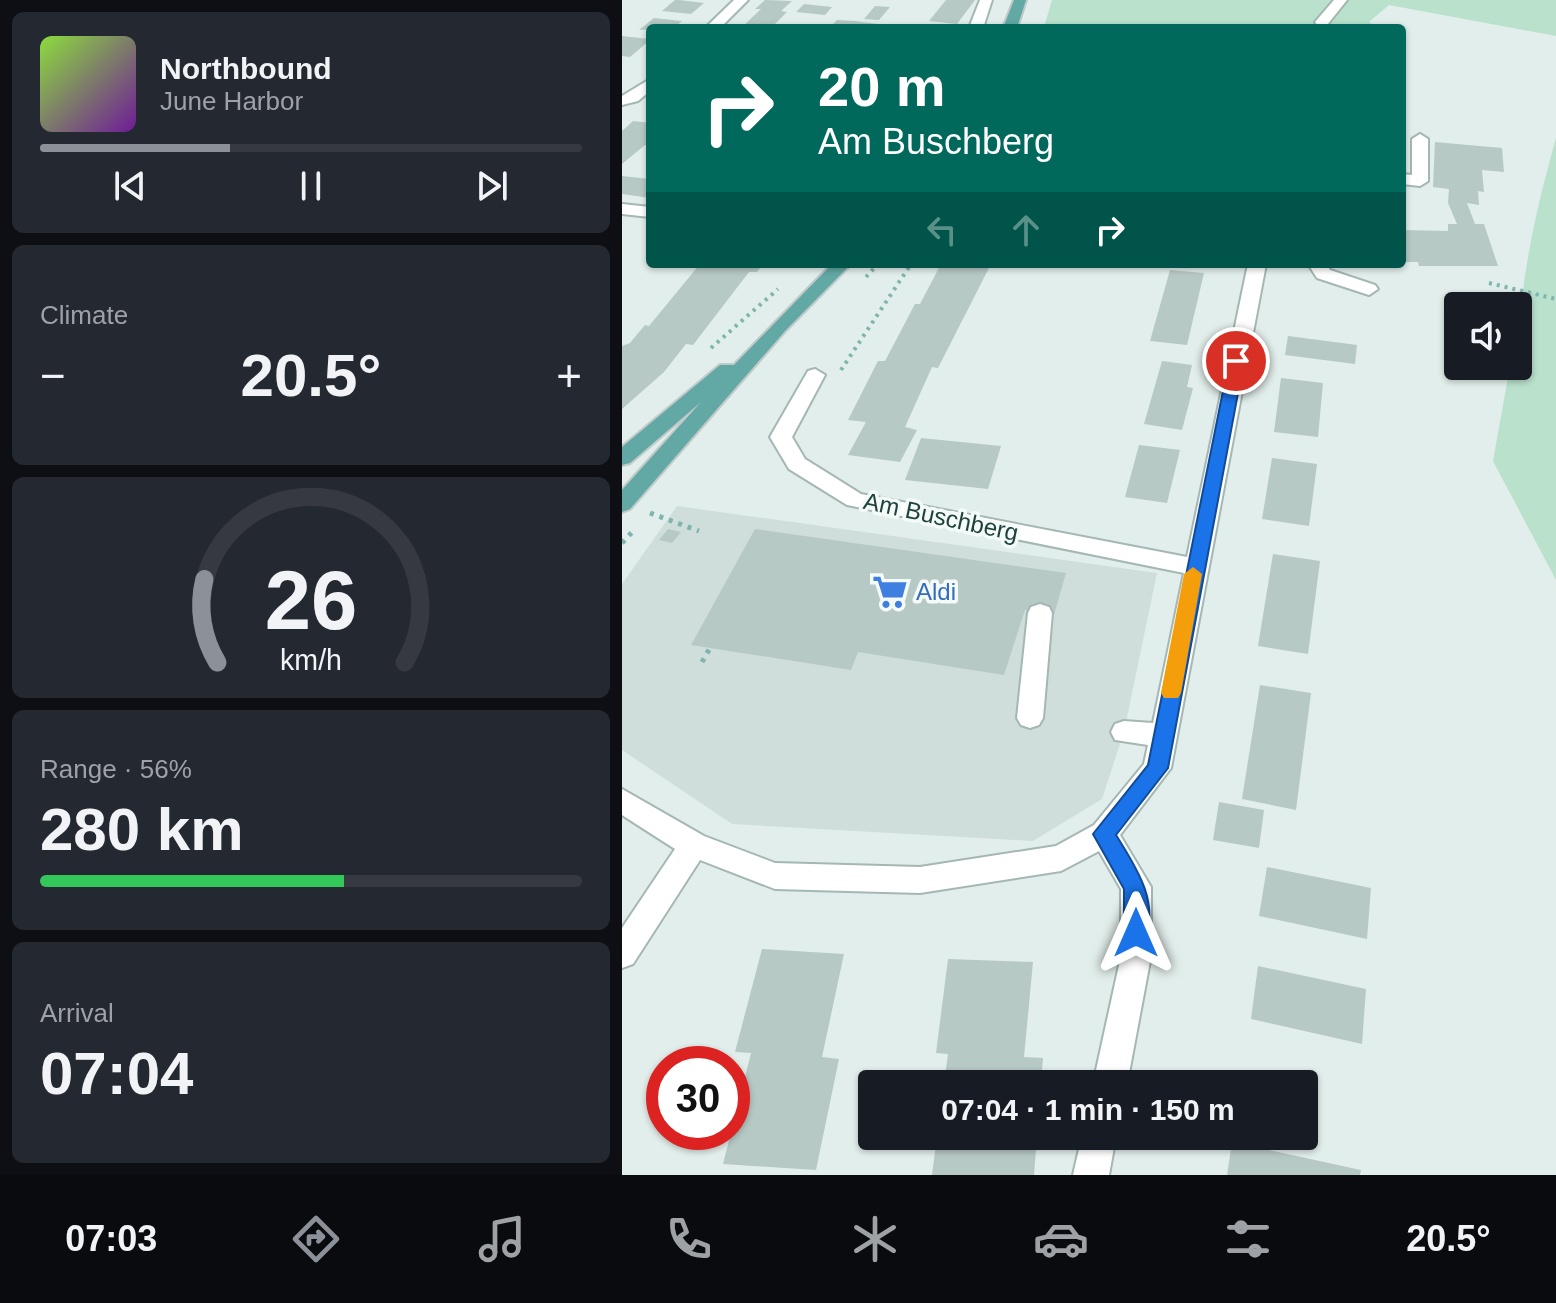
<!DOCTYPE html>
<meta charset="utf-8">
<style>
body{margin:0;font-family:Arial,sans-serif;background:#242831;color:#f1f3f6;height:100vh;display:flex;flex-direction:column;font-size:30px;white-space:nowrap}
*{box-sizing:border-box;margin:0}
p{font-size:26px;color:#9ea1a6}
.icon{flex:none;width:44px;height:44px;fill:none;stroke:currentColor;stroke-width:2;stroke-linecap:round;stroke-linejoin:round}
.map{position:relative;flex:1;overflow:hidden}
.sheet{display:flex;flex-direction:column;gap:12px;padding:12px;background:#0d0f14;width:622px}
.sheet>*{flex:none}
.banner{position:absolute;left:24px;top:24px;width:760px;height:244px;border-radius:8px;box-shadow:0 2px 6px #0004;background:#00695c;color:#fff;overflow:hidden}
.controls{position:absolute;left:822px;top:292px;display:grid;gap:16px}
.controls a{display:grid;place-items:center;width:88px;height:88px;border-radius:8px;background:#171b24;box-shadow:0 2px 6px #0004;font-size:40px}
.speed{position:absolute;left:24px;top:1046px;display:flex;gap:16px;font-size:40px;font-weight:700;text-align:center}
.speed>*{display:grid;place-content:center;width:104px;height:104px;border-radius:50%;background:#171b24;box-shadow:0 2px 6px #0004;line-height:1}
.speed .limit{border:12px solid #d22;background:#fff;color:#111}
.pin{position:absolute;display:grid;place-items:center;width:68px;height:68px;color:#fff;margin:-34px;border:4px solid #fff;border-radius:50%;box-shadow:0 2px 8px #0007}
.me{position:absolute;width:88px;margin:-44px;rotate:0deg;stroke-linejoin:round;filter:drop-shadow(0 0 6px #0008)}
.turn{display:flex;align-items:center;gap:28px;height:168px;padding:0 40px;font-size:36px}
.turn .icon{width:104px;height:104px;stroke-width:2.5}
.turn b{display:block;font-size:56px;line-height:68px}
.lanes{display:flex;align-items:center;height:76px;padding:0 40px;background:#0003;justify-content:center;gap:40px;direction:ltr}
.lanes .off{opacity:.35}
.big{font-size:60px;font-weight:600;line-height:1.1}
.sheet .widget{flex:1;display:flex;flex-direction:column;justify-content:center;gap:12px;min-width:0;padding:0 28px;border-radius:12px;background:#242831}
.sheet .dial{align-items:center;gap:0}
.dial svg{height:208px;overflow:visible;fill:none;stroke:#363941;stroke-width:7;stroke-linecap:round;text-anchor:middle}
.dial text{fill:#f1f3f6;stroke:none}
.song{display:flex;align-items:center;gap:24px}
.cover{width:96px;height:96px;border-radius:12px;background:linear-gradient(135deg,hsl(90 70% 55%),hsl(280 70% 35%))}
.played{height:8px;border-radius:4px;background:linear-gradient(90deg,#8c9099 35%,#363941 35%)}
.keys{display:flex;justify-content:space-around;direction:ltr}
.heat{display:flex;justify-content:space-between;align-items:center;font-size:44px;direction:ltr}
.charge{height:12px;border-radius:6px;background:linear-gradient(90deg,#34c759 56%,#363941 0)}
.trip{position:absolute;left:236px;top:1070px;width:460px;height:80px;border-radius:8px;background:#171b24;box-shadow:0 2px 6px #0004;font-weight:600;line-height:80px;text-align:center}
.tabs{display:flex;height:128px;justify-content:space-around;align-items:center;background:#090b0e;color:#9ea1a6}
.tabs .icon{width:56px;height:56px}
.tabs .selected{color:#8c9099}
.tabs b{font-size:36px;color:#f1f3f6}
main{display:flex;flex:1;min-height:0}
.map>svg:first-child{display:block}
</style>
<main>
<section class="sheet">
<div class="widget">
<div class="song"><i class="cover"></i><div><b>Northbound</b><p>June Harbor</p></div></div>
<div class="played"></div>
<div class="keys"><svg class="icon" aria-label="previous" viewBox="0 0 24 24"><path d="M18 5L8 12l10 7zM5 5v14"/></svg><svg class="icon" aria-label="pause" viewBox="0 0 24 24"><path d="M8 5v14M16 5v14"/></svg><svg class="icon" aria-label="next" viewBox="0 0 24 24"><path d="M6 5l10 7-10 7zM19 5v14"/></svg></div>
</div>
<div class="widget"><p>Climate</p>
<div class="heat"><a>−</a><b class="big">20.5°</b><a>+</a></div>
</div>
<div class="widget dial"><svg viewBox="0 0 100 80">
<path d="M14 69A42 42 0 1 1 86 69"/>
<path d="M14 69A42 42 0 0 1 9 37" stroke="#8c9099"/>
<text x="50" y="56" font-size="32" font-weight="700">26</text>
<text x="50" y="72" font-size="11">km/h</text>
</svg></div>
<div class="widget"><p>Range · 56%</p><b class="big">280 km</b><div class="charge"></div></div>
<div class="widget"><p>Arrival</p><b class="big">07:04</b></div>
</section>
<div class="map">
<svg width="934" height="1175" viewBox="0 0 934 1175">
<rect width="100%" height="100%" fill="#e2eeeb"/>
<polygon fill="#d0dedb" points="55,506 535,573 502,732 480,799 411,841 110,824 0,750 0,584"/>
<g fill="#b9e1cc">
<polygon points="430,0 934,0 934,36 767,5 747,22 750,24 745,28 442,28 442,25 423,24"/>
<path d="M934,138V580L871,461L888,366H896C896,288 913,213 934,138Z"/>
</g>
<g fill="#b7c9c5">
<polygon points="53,0 57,0 82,3 69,14 40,11"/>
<polygon points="143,0 170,1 159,11 165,12 149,28 119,28 139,9 133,9"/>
<polygon points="324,0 353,0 335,24 307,21"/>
<polygon points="182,4 210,7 203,15 174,12"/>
<polygon points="253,6 268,7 257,20 242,19"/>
<polygon points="32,18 60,21 52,28 17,30"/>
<polygon points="215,20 233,21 264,25 261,28 207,28"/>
<polygon points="0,36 28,39 28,40 8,57 0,56"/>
<polygon points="11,121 28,123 28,145 23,145 0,164 0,131"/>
<polygon points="813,142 880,148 882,172 860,170 862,192 856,191 857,205 845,203 853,224 862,224 876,266 797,266 796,262 780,262 780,230 826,231 826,224 835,224 826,203 827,189 811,187"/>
<polygon points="0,176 28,179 28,198 0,194"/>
<polygon points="78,264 141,264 135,272 127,272 71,345 64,344 42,372 0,409 0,346 8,343 23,325 27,326"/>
<polygon points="319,264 369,264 316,368 310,367 283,427 295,430 278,462 226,455 244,422 226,420 256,361 263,361 293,304 298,304"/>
<polygon points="548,270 582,273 565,345 528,341"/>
<polygon points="666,336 735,345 733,364 663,355"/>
<polygon points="540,361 570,365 565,387 571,388 560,430 522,424"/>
<polygon points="659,378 701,383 696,437 652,432"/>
<polygon points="299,438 379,446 366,489 283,480"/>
<polygon points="517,445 558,450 545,503 503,497"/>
<polygon points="650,458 695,464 687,526 640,519"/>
<polygon points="46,529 59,532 50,543 37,540"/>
<polygon points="133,529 444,573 432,615 403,610 382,675 236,652 229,670 69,645"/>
<polygon points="651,554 698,561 686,654 636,646"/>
<polygon points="638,685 689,693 674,810 620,799"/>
<polygon points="597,802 642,810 637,848 591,840"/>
<polygon points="645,867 749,888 745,939 637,916"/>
<polygon points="140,949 222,954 200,1057 217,1059 194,1170 101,1164 129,1053 113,1052"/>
<polygon points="326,959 411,962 402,1057 421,1058 419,1084 322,1084 326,1054 314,1053"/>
<polygon points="636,966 744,989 740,1044 629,1019"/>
<polygon points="315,1136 415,1136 412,1175 310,1175"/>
<polygon points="610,1142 739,1170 738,1175 605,1175"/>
</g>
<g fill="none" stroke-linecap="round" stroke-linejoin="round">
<g stroke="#a4b7b4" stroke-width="4">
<g id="minor">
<polygon points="112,0 126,0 98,28 83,28"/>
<polygon points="358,0 370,0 361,28 347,28"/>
<polygon points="712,0 725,0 705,25 695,25 693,22"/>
<polygon points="28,79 28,91 16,101 0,105 0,96"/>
<polygon points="798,134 806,139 806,181 798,186 780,184 780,174 790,175 790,139"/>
<polygon points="0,204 28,207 28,217 0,214"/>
<polygon points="626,264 644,264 549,768 498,835 529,887 529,956 505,1084 471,1084 499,956 499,889 477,851 439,871 298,893 153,889 78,860 11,964 0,968 0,928 53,849 0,815 0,789 82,836 153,863 298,867 434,846 472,825 522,764 526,745 493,740 489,732 493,724 502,721 531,723 562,573 225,505 167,469 148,437 186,371 193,369 203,375 170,437 183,459 239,494 565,557"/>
<polygon points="686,264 704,264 708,270 753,285 756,289 747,295 695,278"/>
<polygon points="418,604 427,607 430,613 421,718 417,725 408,728 399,725 395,718 406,613 409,607"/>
<polygon points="460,1136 494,1136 487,1175 451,1175"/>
</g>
</g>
<g stroke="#c1cac9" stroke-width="4">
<g id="major">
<polygon points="392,0 404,0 395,28 381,28"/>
<polygon points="210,264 229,264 163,331 8,509 0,512 0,490 79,402 8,463 0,465 0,447 98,365 112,365"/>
</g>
</g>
<g stroke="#7fb5ae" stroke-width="4" stroke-dasharray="3 5" stroke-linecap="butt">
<polyline points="244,277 256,264"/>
<polyline points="867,283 934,299"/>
<polyline points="89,348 156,289"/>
<polyline points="219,370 289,264"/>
</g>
<g stroke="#7fb5ae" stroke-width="5" stroke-dasharray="4 6" stroke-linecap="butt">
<polyline points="28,513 77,531"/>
<polyline points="0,543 13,529"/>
<polyline points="80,662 88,648"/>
</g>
<use href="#minor" fill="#fff" fill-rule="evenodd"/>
<use href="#major" fill="#62a8a4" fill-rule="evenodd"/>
</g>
<path fill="#1a73e8" stroke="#114b97" stroke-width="2" d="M614,357L622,361L546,768L494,835C513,866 539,903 522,941L514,944L506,941L502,933V889L471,834L526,765L607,361Z"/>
<polygon fill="#f59e0b" points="571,567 580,574 559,693 556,698 542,698 539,693 562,574"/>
<defs>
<g id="supermarket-bare" transform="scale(2.76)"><path d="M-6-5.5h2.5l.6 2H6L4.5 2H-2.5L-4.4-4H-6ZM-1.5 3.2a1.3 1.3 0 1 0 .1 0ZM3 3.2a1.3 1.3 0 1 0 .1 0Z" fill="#3f7fe0" stroke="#f4faf8" stroke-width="2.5" paint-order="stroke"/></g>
</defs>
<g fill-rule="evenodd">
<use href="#supermarket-bare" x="268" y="592"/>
</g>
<g text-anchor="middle" stroke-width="7" stroke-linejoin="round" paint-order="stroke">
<g font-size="24" fill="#20423f" stroke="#f4faf8">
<text transform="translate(319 517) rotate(12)" y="8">Am Buschberg</text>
</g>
<g font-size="24" fill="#366cbe" stroke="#f4faf8" text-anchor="start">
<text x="294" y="600">Aldi</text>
</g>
</g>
</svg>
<div class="controls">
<a><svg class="icon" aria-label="sound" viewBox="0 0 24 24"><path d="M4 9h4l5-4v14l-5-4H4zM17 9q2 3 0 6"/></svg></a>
</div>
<div class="speed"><div class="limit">30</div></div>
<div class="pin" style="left:614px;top:361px;background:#d93025"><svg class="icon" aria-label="arrive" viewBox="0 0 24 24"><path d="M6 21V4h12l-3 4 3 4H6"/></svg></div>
<svg class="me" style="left:514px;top:933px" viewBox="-20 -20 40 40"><path d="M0-17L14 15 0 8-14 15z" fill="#1a73e8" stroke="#fff" stroke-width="4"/></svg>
<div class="trip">07:04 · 1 min · 150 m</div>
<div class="banner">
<div class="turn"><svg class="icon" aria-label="right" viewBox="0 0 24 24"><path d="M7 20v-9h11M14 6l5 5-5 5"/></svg><div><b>20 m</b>Am Buschberg</div></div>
<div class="lanes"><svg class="icon off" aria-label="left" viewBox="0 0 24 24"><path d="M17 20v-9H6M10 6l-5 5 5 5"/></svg><svg class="icon off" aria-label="ahead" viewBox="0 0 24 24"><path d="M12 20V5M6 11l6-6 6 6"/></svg><svg class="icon" aria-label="right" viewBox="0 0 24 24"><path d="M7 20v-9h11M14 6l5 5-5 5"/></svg></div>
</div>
</div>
</main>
<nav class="tabs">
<b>07:03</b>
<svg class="icon selected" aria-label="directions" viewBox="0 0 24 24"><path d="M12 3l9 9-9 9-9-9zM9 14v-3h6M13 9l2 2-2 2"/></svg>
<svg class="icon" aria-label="music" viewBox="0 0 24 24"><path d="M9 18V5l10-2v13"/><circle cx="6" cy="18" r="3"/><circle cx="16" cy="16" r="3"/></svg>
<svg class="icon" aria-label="phone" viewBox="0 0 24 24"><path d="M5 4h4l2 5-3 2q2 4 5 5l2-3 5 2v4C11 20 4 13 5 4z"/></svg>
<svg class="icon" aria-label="climate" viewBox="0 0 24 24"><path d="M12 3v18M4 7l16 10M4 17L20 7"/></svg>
<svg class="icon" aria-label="car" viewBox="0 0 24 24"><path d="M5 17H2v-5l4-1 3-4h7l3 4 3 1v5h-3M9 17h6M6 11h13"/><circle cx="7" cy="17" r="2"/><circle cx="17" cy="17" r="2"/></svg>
<svg class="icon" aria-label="filters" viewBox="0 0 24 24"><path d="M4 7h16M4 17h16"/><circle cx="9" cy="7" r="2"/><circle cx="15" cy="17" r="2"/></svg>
<b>20.5°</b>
</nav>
